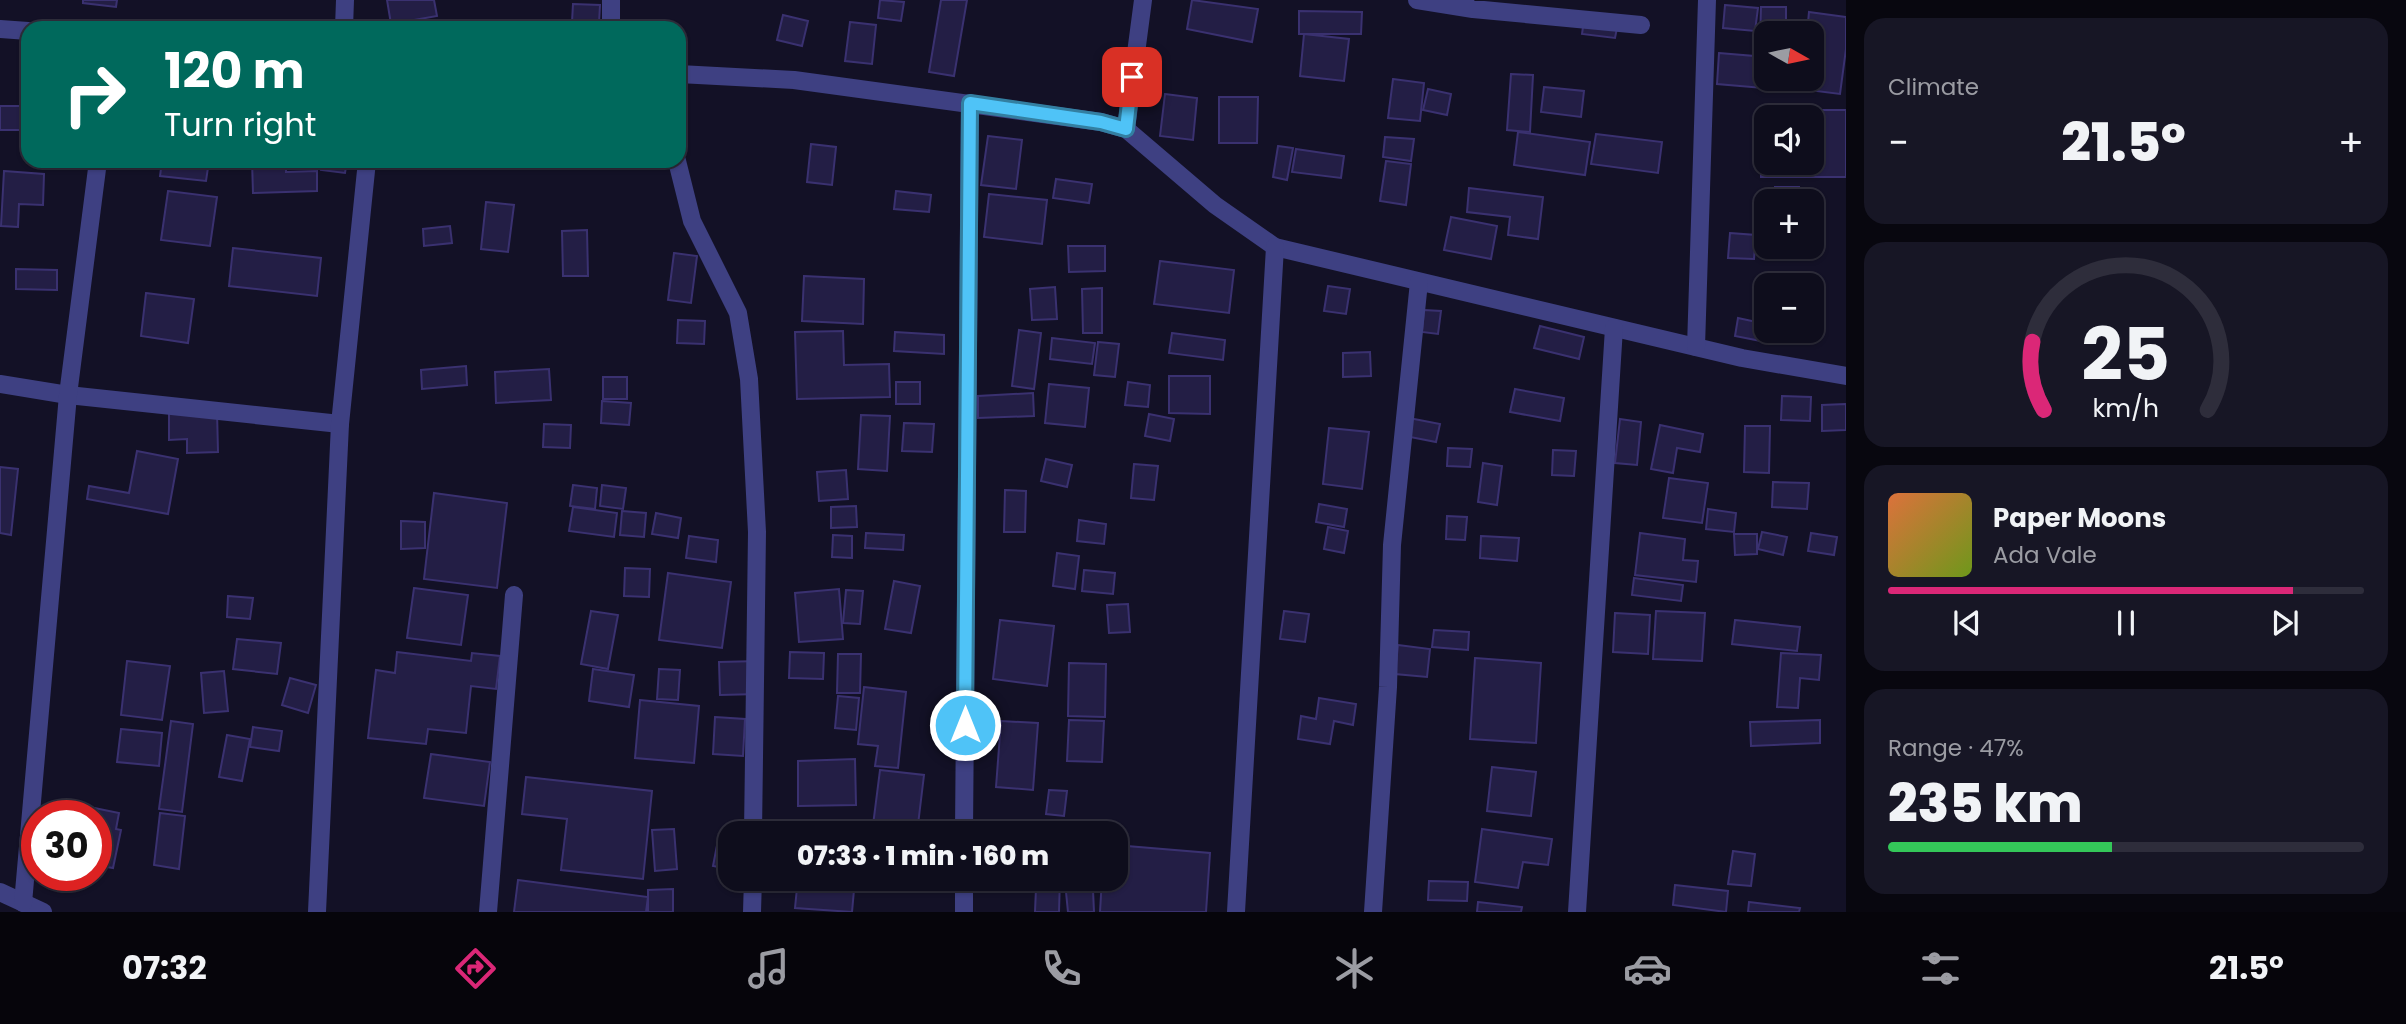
<!DOCTYPE html>
<meta charset="utf-8">
<style>
body{margin:0;font-family:Poppins,sans-serif;background:#171625;color:#f1f3f6;height:100vh;display:flex;flex-direction:column;font-size:26px;white-space:nowrap}
*{box-sizing:border-box;margin:0}
p{font-size:23px;color:#9b9ca3}
.icon{flex:none;width:38px;height:38px;fill:none;stroke:currentColor;stroke-width:2;stroke-linecap:round;stroke-linejoin:round}
.map{position:relative;flex:1;overflow:hidden}
.drawer{display:flex;flex-direction:column;gap:18px;padding:18px;background:#08070f;width:560px}
.drawer>*{flex:none}
.hud{position:absolute;left:21px;top:21px;width:665px;height:147px;border-radius:21px;box-shadow:0 2px 5px #0004,0 0 0 2px #2e2d3b;background:#00695c;color:#fff;overflow:hidden}
.needle{width:46px;rotate:99deg}
.fabs{position:absolute;left:1754px;top:21px;display:grid;gap:14px}
.fabs a{display:grid;place-items:center;width:70px;height:70px;border-radius:14px;background:#0e0d1c;box-shadow:0 2px 5px #0004,0 0 0 2px #2e2d3b;font-size:35px}
.speed{position:absolute;left:21px;top:800px;display:flex;gap:14px;font-size:35px;font-weight:700;text-align:center}
.speed>*{display:grid;place-content:center;width:91px;height:91px;border-radius:50%;background:#0e0d1c;box-shadow:0 2px 5px #0004,0 0 0 2px #2e2d3b;line-height:1}
.speed .limit{border:10px solid #d22;background:#fff;color:#111}
.pin{position:absolute;display:grid;place-items:center;width:60px;height:60px;color:#fff;margin:-30px;border-radius:14px;box-shadow:0 4px 10px #0006}
.me{position:absolute;width:77px;margin:-38px;rotate:0deg;stroke-linejoin:round;filter:drop-shadow(0 0 5px #0008)}
.turn{display:flex;align-items:center;gap:24px;height:147px;padding:0 28px;font-size:32px}
.turn .icon{width:91px;height:91px;stroke-width:2.5}
.turn b{display:block;font-size:49px;line-height:60px}
.big{font-size:52px;font-weight:800;line-height:1.1}
.drawer .widget{flex:1;display:flex;flex-direction:column;justify-content:center;gap:10px;min-width:0;padding:0 24px;border-radius:21px;background:#171625}
.drawer .dial{align-items:center;gap:0}
.dial svg{height:182px;overflow:visible;fill:none;stroke:#2e2d3b;stroke-width:7;stroke-linecap:round;text-anchor:middle}
.dial text{fill:#f1f3f6;stroke:none}
.song{display:flex;align-items:center;gap:21px}
.cover{width:84px;height:84px;border-radius:10px;background:linear-gradient(135deg,hsl(20 70% 55%),hsl(80 70% 35%))}
.played{height:7px;border-radius:4px;background:linear-gradient(90deg,#db2777 85%,#2e2d3b 85%)}
.keys{display:flex;justify-content:space-around;direction:ltr}
.heat{display:flex;justify-content:space-between;align-items:center;font-size:38px;direction:ltr}
.charge{height:10px;border-radius:5px;background:linear-gradient(90deg,#34c759 47%,#2e2d3b 0)}
.trip{position:absolute;left:718px;top:821px;width:410px;height:70px;border-radius:21px;background:#0e0d1c;box-shadow:0 2px 5px #0004,0 0 0 2px #2e2d3b;font-weight:800;line-height:70px;text-align:center}
.tabs{display:flex;height:112px;justify-content:space-around;align-items:center;background:#06050b;color:#9b9ca3}
.tabs .icon{width:49px;height:49px}
.tabs .active{color:#db2777}
.tabs b{font-size:32px;color:#f1f3f6}
main{display:flex;flex:1;min-height:0}
.map>svg:first-child{display:block}
</style>
<main>
<div class="map">
<svg width="1846" height="912" viewBox="0 0 1846 912">
<rect width="100%" height="100%" fill="#131126"/>
<g fill="#231e45" stroke="#3a3170" stroke-width="2">
<polygon points="83,0 117,0 116,7 83,3"/>
<polygon points="387,0 434,0 437,16 391,24"/>
<polygon points="880,0 904,2 901,21 878,18"/>
<polygon points="941,0 967,0 954,76 929,72"/>
<polygon points="1192,0 1258,9 1252,42 1187,29"/>
<polygon points="573,4 600,5 599,23 572,22"/>
<polygon points="1725,5 1758,8 1755,31 1723,28"/>
<polygon points="1761,7 1786,7 1786,33 1766,33 1766,40 1760,39"/>
<polygon points="1299,11 1362,12 1361,34 1299,34"/>
<polygon points="1809,12 1846,17 1846,49 1840,94 1800,89 1801,79 1811,79 1811,33 1807,33"/>
<polygon points="1585,13 1619,18 1615,38 1582,34"/>
<polygon points="783,15 808,21 802,46 777,40"/>
<polygon points="850,22 876,25 872,64 845,61"/>
<polygon points="1304,34 1349,39 1344,81 1300,76"/>
<polygon points="1719,53 1766,57 1763,88 1717,84"/>
<polygon points="1511,74 1533,75 1530,132 1507,130"/>
<polygon points="1393,79 1424,83 1420,121 1388,118"/>
<polygon points="1544,87 1584,91 1581,117 1541,112"/>
<polygon points="1428,89 1451,94 1447,115 1423,110"/>
<polygon points="1165,94 1197,98 1193,140 1160,136"/>
<polygon points="1219,97 1258,97 1257,143 1219,143"/>
<rect x="0" y="106" width="21" height="24"/>
<polygon points="1777,110 1846,110 1846,177 1761,177 1761,133 1766,132 1766,163 1811,163 1811,117 1777,117"/>
<polygon points="1518,132 1590,142 1585,175 1514,165"/>
<polygon points="1596,134 1662,142 1658,173 1591,164"/>
<polygon points="988,136 1022,140 1016,189 981,185"/>
<polygon points="1385,137 1414,139 1411,161 1383,157"/>
<polygon points="811,144 836,147 832,185 807,182"/>
<polygon points="1278,146 1293,148 1287,180 1273,177"/>
<polygon points="1296,149 1344,156 1341,178 1292,172"/>
<polygon points="162,161 209,161 206,181 160,176"/>
<polygon points="252,161 286,161 286,172 317,171 317,191 253,193"/>
<polygon points="322,161 347,161 345,173 321,170"/>
<polygon points="1386,161 1411,164 1406,205 1380,201"/>
<polygon points="4,171 44,174 43,205 19,204 18,227 1,226"/>
<polygon points="1056,179 1092,184 1089,203 1053,198"/>
<rect x="1775" y="187" width="24" height="14"/>
<polygon points="1469,188 1543,197 1538,239 1508,235 1510,217 1467,212"/>
<polygon points="168,191 217,197 210,246 161,240"/>
<polygon points="896,191 931,195 929,212 894,209"/>
<polygon points="989,194 1047,200 1042,244 984,237"/>
<polygon points="486,202 514,205 508,252 481,249"/>
<polygon points="1451,217 1497,226 1491,259 1444,250"/>
<polygon points="450,226 452,243 424,246 423,229"/>
<polygon points="587,230 588,276 563,276 562,231"/>
<polygon points="1730,233 1756,235 1754,259 1728,258"/>
<polygon points="1068,246 1105,246 1105,271 1069,272"/>
<polygon points="233,248 321,258 317,296 229,286"/>
<polygon points="674,253 697,256 691,303 668,300"/>
<polygon points="1160,261 1234,270 1229,313 1154,304"/>
<polygon points="16,269 57,270 57,290 16,289"/>
<polygon points="804,276 864,279 863,324 802,321"/>
<polygon points="1328,286 1350,289 1346,314 1324,311"/>
<polygon points="1055,287 1057,319 1032,320 1030,289"/>
<polygon points="1102,288 1102,333 1083,333 1082,289"/>
<polygon points="146,293 194,299 188,343 141,336"/>
<polygon points="1424,310 1441,311 1438,334 1422,332"/>
<polygon points="1738,318 1766,324 1766,331 1769,331 1766,342 1735,336"/>
<polygon points="678,320 705,321 704,344 677,343"/>
<polygon points="1540,326 1584,337 1579,359 1534,348"/>
<polygon points="1019,330 1041,333 1034,389 1012,386"/>
<polygon points="843,331 844,365 889,364 890,397 797,399 795,332"/>
<polygon points="895,332 944,335 944,354 894,351"/>
<polygon points="1172,333 1225,340 1223,360 1169,353"/>
<polygon points="1052,338 1095,343 1092,364 1050,359"/>
<polygon points="1098,342 1119,344 1115,377 1094,375"/>
<polygon points="1370,352 1371,376 1343,377 1343,353"/>
<polygon points="466,366 467,385 422,389 421,370"/>
<polygon points="549,369 551,400 496,403 495,372"/>
<polygon points="1169,376 1210,376 1210,414 1169,413"/>
<rect x="603" y="377" width="24" height="22"/>
<rect x="896" y="382" width="24" height="22"/>
<polygon points="1128,382 1150,385 1148,407 1125,405"/>
<polygon points="1049,384 1089,388 1085,427 1045,423"/>
<polygon points="1515,389 1564,398 1560,421 1510,412"/>
<polygon points="1033,393 1034,416 978,418 978,396"/>
<polygon points="1782,396 1811,397 1810,421 1781,420"/>
<polygon points="602,401 631,403 629,425 601,423"/>
<polygon points="1846,404 1846,430 1822,431 1822,405"/>
<polygon points="217,411 218,452 187,453 187,439 169,440 169,413"/>
<polygon points="1149,414 1174,419 1170,441 1145,436"/>
<polygon points="861,415 890,416 887,471 858,469"/>
<polygon points="1409,418 1440,424 1436,442 1405,436"/>
<polygon points="1620,419 1641,422 1637,465 1615,463"/>
<polygon points="904,423 934,424 932,452 902,451"/>
<polygon points="544,424 571,425 570,448 543,447"/>
<polygon points="1660,425 1703,434 1700,452 1677,448 1673,473 1651,469"/>
<polygon points="1745,426 1770,426 1769,473 1744,472"/>
<polygon points="1329,428 1369,432 1362,489 1323,484"/>
<polygon points="1448,448 1472,449 1470,467 1447,466"/>
<polygon points="1553,450 1576,451 1574,476 1552,475"/>
<polygon points="137,451 178,459 168,514 87,499 89,486 129,493"/>
<polygon points="1046,459 1072,465 1067,487 1041,481"/>
<polygon points="1483,463 1502,466 1497,505 1478,502"/>
<polygon points="1134,464 1158,466 1154,500 1131,498"/>
<polygon points="0,467 18,469 11,535 0,533"/>
<polygon points="846,470 848,499 819,501 817,472"/>
<polygon points="1669,478 1708,483 1702,523 1663,518"/>
<polygon points="1773,482 1809,483 1807,509 1772,507"/>
<polygon points="573,485 597,488 595,509 570,506"/>
<polygon points="602,485 626,488 623,509 600,506"/>
<polygon points="1005,490 1026,491 1025,532 1004,532"/>
<polygon points="434,493 507,503 497,588 424,579"/>
<polygon points="1319,504 1347,509 1344,527 1316,522"/>
<polygon points="856,506 857,527 831,528 831,507"/>
<polygon points="573,507 617,513 614,537 569,531"/>
<polygon points="1708,509 1736,513 1734,532 1706,529"/>
<polygon points="622,511 646,513 644,537 620,535"/>
<polygon points="656,513 681,518 678,538 652,534"/>
<polygon points="1447,516 1467,517 1465,540 1446,539"/>
<polygon points="1079,520 1106,524 1104,544 1077,541"/>
<polygon points="401,521 425,522 425,548 401,549"/>
<polygon points="1328,527 1348,531 1344,553 1324,549"/>
<polygon points="1762,532 1787,537 1783,555 1758,549"/>
<polygon points="866,533 904,535 903,550 865,548"/>
<polygon points="1640,533 1685,539 1683,560 1698,561 1696,582 1635,575"/>
<polygon points="1811,533 1837,537 1834,555 1808,551"/>
<polygon points="1734,534 1757,534 1757,554 1735,555"/>
<polygon points="833,535 852,536 852,558 832,557"/>
<polygon points="689,536 718,540 716,562 686,558"/>
<polygon points="1481,536 1519,538 1517,561 1480,558"/>
<polygon points="1057,553 1079,556 1075,589 1053,586"/>
<polygon points="625,568 650,569 649,597 624,596"/>
<polygon points="1084,570 1115,573 1113,594 1082,591"/>
<polygon points="668,573 731,582 722,648 659,640"/>
<polygon points="1634,578 1683,585 1681,601 1632,595"/>
<polygon points="894,581 920,586 911,633 885,629"/>
<polygon points="414,588 468,595 461,645 407,638"/>
<polygon points="839,589 843,639 799,642 795,593"/>
<polygon points="846,590 863,591 860,624 843,623"/>
<polygon points="228,596 253,598 250,619 227,617"/>
<polygon points="1128,604 1130,632 1109,633 1107,605"/>
<polygon points="591,611 618,615 608,669 581,664"/>
<polygon points="1284,611 1309,614 1305,642 1280,639"/>
<polygon points="1656,611 1705,613 1702,661 1653,659"/>
<polygon points="1615,613 1650,615 1648,654 1613,652"/>
<polygon points="1000,620 1054,626 1047,686 993,679"/>
<polygon points="1735,620 1800,627 1797,651 1732,644"/>
<polygon points="1434,630 1469,632 1468,650 1432,647"/>
<polygon points="237,639 281,643 277,674 233,669"/>
<polygon points="1398,645 1430,649 1427,677 1395,674"/>
<polygon points="397,652 471,661 472,653 500,656 496,689 471,686 466,733 428,729 426,744 368,738 376,670 395,673"/>
<polygon points="790,652 824,653 823,679 789,678"/>
<polygon points="1781,653 1821,655 1819,680 1800,678 1798,708 1777,707"/>
<polygon points="838,654 861,654 860,693 837,693"/>
<polygon points="1475,658 1541,663 1536,743 1470,739"/>
<polygon points="127,661 170,666 162,720 121,715"/>
<polygon points="759,661 759,694 720,695 719,662"/>
<polygon points="1069,663 1106,664 1105,717 1068,716"/>
<polygon points="593,669 634,675 629,707 589,701"/>
<polygon points="659,669 680,670 678,700 657,699"/>
<polygon points="224,671 228,711 204,713 201,673"/>
<polygon points="290,678 316,685 308,713 282,705"/>
<polygon points="864,687 906,692 898,768 875,766 878,746 858,744"/>
<polygon points="838,696 859,698 856,730 835,728"/>
<polygon points="1319,698 1356,704 1353,725 1334,721 1330,744 1298,739 1301,716 1316,719"/>
<polygon points="640,700 699,706 694,763 635,758"/>
<polygon points="715,717 745,719 743,756 713,754"/>
<polygon points="1069,720 1104,721 1102,762 1067,761"/>
<polygon points="1820,720 1820,743 1751,746 1750,722"/>
<polygon points="171,721 193,724 182,812 159,809"/>
<polygon points="1001,721 1038,723 1033,790 996,787"/>
<polygon points="253,727 282,731 279,751 250,747"/>
<polygon points="121,729 162,733 159,766 117,762"/>
<polygon points="227,735 250,739 242,781 219,777"/>
<polygon points="431,754 490,762 484,806 424,798"/>
<polygon points="855,759 856,805 798,806 798,761"/>
<polygon points="1492,767 1536,772 1531,816 1487,811"/>
<polygon points="880,770 924,775 917,833 872,833"/>
<polygon points="526,777 652,791 643,879 561,870 567,819 522,814"/>
<polygon points="1049,790 1067,791 1064,816 1046,814"/>
<polygon points="70,803 119,813 116,829 121,830 113,868 96,865 96,816 67,816"/>
<polygon points="160,813 185,816 179,869 154,865"/>
<polygon points="1001,820 1063,824 1063,833 1000,833"/>
<polygon points="674,829 677,869 655,871 652,830"/>
<polygon points="1482,829 1552,839 1548,865 1523,862 1518,888 1475,882"/>
<polygon points="719,835 730,838 729,869 713,866"/>
<polygon points="1115,845 1210,853 1206,912 1100,912 1102,878 1115,878"/>
<polygon points="1733,851 1755,854 1751,886 1728,884"/>
<polygon points="798,878 855,879 852,912 795,908"/>
<polygon points="998,878 1060,878 1059,912 1035,912 1036,888 998,886"/>
<polygon points="518,880 648,897 646,912 514,912"/>
<polygon points="1429,881 1468,882 1467,901 1428,900"/>
<polygon points="1675,885 1728,891 1726,912 1673,905"/>
<polygon points="673,889 673,912 648,912 648,890"/>
<polygon points="1093,890 1094,912 1068,912 1066,892"/>
<polygon points="1478,902 1522,907 1521,912 1477,912"/>
<polygon points="1749,902 1800,908 1799,912 1748,912"/>
</g>
<g fill="none" stroke-linecap="round" stroke-linejoin="round">
<g stroke="#3e4082" stroke-width="18">
<polyline points="1417,0 1473,9 1641,25"/>
<polyline points="344,28 345,0"/>
<polyline points="611,28 611,0"/>
<polyline points="0,29 28,31"/>
<polyline points="679,74 794,80 1101,122 1126,129 1215,205 1275,247 1742,358 1846,376"/>
<polyline points="1126,129 1143,0"/>
<polyline points="677,161 692,221 738,313 749,379 757,532 753,833"/>
<polyline points="1696,347 1707,0"/>
<polyline points="0,384 68,395 340,424"/>
<polyline points="964,833 970,103"/>
<polyline points="0,892 43,912"/>
<polyline points="23,903 68,395 98,161"/>
<polyline points="317,912 340,424 367,161"/>
<polyline points="488,912 514,595"/>
<polyline points="752,912 753,878"/>
<polyline points="964,912 964,878"/>
<polyline points="1236,912 1275,247"/>
<polyline points="1373,912 1388,687 1392,545 1419,282"/>
<polyline points="1577,912 1614,328"/>
</g>
</g>
<g fill="none" stroke-linecap="round" stroke-linejoin="round">
<g stroke="#337fa1" stroke-width="18">
<polyline id="route" points="965,725 970,103 1101,122 1126,129 1132,77"/>
</g>
<use href="#route" stroke="#4fc3f7" stroke-width="12"/>
</g>
</svg>
<div class="fabs">
<a><svg class="needle" viewBox="-14 -14 28 28"><path d="M0-13l5 13h-10z" fill="#e53935"/><path d="M0 13l5-13h-10z" fill="#9b9ca3"/></svg></a>
<a><svg class="icon" aria-label="sound" viewBox="0 0 24 24"><path d="M4 9h4l5-4v14l-5-4H4zM17 9q2 3 0 6"/></svg></a>
<a>+</a>
<a>−</a>
</div>
<div class="speed"><div class="limit">30</div></div>
<div class="pin" style="left:1132px;top:77px;background:#d93025"><svg class="icon" aria-label="arrive" viewBox="0 0 24 24"><path d="M6 21V4h12l-3 4 3 4H6"/></svg></div>
<svg class="me" style="left:965px;top:725px" viewBox="-20 -20 40 40"><circle r="17" fill="#4fc3f7" stroke="#fff" stroke-width="3"/><path d="M0-11L8 9 0 5-8 9z" fill="#fff"/></svg>
<div class="trip">07:33 · 1 min · 160 m</div>
<div class="hud">
<div class="turn"><svg class="icon" aria-label="right" viewBox="0 0 24 24"><path d="M7 20v-9h11M14 6l5 5-5 5"/></svg><div><b>120 m</b>Turn right</div></div>
</div>
</div>
<section class="drawer">
<div class="widget"><p>Climate</p>
<div class="heat"><a>−</a><b class="big">21.5°</b><a>+</a></div>
</div>
<div class="widget dial"><svg viewBox="0 0 100 80">
<path d="M14 69A42 42 0 1 1 86 69"/>
<path d="M14 69A42 42 0 0 1 9 39" stroke="#db2777"/>
<text x="50" y="56" font-size="32" font-weight="700">25</text>
<text x="50" y="72" font-size="11">km/h</text>
</svg></div>
<div class="widget">
<div class="song"><i class="cover"></i><div><b>Paper Moons</b><p>Ada Vale</p></div></div>
<div class="played"></div>
<div class="keys"><svg class="icon" aria-label="previous" viewBox="0 0 24 24"><path d="M18 5L8 12l10 7zM5 5v14"/></svg><svg class="icon" aria-label="pause" viewBox="0 0 24 24"><path d="M8 5v14M16 5v14"/></svg><svg class="icon" aria-label="next" viewBox="0 0 24 24"><path d="M6 5l10 7-10 7zM19 5v14"/></svg></div>
</div>
<div class="widget"><p>Range · 47%</p><b class="big">235 km</b><div class="charge"></div></div>
</section>
</main>
<nav class="tabs">
<b>07:32</b>
<svg class="icon active" aria-label="directions" viewBox="0 0 24 24"><path d="M12 3l9 9-9 9-9-9zM9 14v-3h6M13 9l2 2-2 2"/></svg>
<svg class="icon" aria-label="music" viewBox="0 0 24 24"><path d="M9 18V5l10-2v13"/><circle cx="6" cy="18" r="3"/><circle cx="16" cy="16" r="3"/></svg>
<svg class="icon" aria-label="phone" viewBox="0 0 24 24"><path d="M5 4h4l2 5-3 2q2 4 5 5l2-3 5 2v4C11 20 4 13 5 4z"/></svg>
<svg class="icon" aria-label="climate" viewBox="0 0 24 24"><path d="M12 3v18M4 7l16 10M4 17L20 7"/></svg>
<svg class="icon" aria-label="car" viewBox="0 0 24 24"><path d="M5 17H2v-5l4-1 3-4h7l3 4 3 1v5h-3M9 17h6M6 11h13"/><circle cx="7" cy="17" r="2"/><circle cx="17" cy="17" r="2"/></svg>
<svg class="icon" aria-label="filters" viewBox="0 0 24 24"><path d="M4 7h16M4 17h16"/><circle cx="9" cy="7" r="2"/><circle cx="15" cy="17" r="2"/></svg>
<b>21.5°</b>
</nav>
